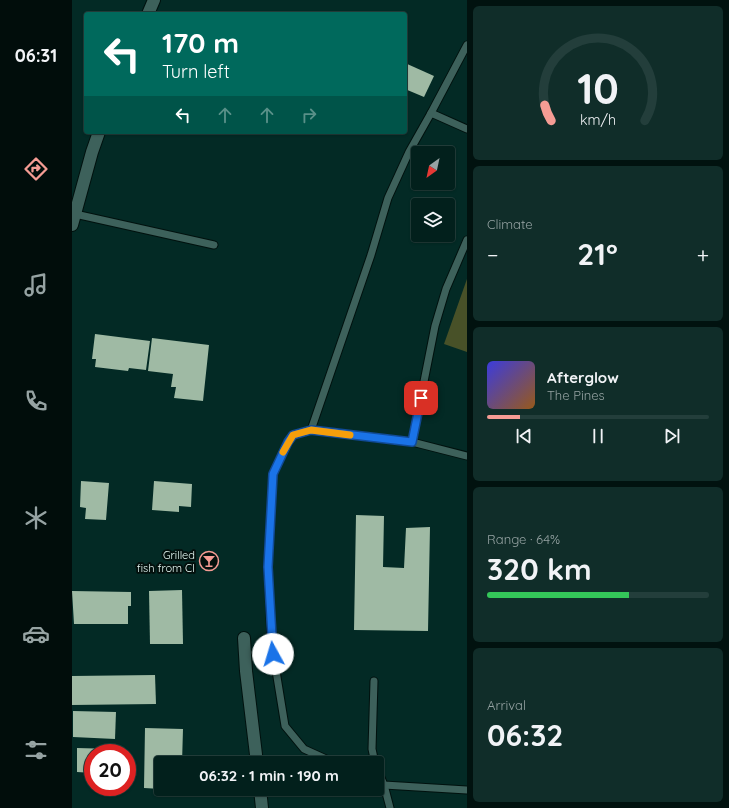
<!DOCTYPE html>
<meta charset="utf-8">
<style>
body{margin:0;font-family:Quicksand,sans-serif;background:#102d29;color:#f1f3f6;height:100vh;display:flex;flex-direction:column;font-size:15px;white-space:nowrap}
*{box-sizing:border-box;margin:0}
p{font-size:13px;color:#96a3a3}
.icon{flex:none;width:22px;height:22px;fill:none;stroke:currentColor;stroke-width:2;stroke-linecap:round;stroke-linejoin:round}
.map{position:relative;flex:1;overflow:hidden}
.drawer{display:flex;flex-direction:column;gap:6px;padding:6px;background:#01120f;width:262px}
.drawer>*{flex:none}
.hud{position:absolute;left:12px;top:12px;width:323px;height:122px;border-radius:4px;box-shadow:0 1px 3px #0004,0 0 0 1px #233e3b;background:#00695c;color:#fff;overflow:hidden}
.needle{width:26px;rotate:213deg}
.tools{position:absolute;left:339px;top:146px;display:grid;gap:8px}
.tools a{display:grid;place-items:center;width:44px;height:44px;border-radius:4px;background:#02201c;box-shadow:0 1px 3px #0004,0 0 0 1px #233e3b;font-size:20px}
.speed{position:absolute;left:12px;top:744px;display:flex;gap:8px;font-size:20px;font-weight:700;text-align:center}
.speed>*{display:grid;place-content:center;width:52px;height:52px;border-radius:50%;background:#02201c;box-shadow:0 1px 3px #0004,0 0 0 1px #233e3b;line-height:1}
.speed .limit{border:6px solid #d22;background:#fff;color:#111}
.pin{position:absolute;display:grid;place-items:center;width:34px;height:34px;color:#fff;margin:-17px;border-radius:8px;box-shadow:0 2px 6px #0006}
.me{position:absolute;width:44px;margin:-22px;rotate:354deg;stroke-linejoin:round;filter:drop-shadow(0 0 3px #0008)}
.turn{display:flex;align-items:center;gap:14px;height:84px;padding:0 12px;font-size:18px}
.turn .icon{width:52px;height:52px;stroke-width:2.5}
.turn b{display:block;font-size:28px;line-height:34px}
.lanes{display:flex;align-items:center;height:38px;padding:0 12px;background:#0003;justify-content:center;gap:20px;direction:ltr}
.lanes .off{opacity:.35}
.big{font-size:30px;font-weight:700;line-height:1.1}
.drawer .widget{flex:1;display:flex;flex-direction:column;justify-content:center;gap:6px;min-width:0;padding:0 14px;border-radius:6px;background:#102d29}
.drawer .dial{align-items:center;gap:0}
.dial svg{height:104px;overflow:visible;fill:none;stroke:#233e3b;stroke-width:7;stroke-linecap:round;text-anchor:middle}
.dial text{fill:#f1f3f6;stroke:none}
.song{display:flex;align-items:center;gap:12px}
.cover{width:48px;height:48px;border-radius:6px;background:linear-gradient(135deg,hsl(240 70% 55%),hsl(30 70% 35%))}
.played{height:4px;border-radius:2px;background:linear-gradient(90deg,#f59c94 15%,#233e3b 15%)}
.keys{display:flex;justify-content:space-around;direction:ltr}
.heat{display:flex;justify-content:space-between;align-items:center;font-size:22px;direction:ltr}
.charge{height:6px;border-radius:3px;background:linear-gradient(90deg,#34c759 64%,#233e3b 0)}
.trip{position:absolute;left:82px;top:756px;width:230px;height:40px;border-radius:4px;background:#02201c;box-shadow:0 1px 3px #0004,0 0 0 1px #233e3b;font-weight:700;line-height:40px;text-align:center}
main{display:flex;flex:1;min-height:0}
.menu{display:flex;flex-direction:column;width:72px;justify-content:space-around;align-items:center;background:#010d0b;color:#96a3a3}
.menu .icon{width:28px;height:28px}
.menu .on{color:#f59c94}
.menu b{font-size:18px;color:#f1f3f6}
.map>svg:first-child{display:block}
</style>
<main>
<nav class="menu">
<b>06:31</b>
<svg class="icon on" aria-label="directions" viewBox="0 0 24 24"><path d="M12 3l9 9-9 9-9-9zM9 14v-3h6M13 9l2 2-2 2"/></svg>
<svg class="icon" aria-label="music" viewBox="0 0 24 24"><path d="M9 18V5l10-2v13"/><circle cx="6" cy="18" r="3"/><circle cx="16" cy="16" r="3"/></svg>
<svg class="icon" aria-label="phone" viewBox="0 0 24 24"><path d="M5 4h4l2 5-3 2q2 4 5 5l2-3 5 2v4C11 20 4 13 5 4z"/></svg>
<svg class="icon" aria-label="climate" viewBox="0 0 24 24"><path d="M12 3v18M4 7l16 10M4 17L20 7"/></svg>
<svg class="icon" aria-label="car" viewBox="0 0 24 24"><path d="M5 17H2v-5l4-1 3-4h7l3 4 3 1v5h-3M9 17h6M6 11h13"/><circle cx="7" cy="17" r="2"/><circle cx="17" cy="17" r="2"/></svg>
<svg class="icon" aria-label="filters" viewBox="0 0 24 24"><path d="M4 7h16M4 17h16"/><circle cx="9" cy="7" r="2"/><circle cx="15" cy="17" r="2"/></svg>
</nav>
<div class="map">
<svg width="395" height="808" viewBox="0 0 395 808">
<rect width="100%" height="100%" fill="#032a25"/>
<polygon fill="#485128" points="395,279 395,352 372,344"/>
<g fill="#9fbaa4">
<polygon points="333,63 362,76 352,97 333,89"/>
<polygon points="23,334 78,341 74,370 57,368 56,371 23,367 24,359 20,359"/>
<polygon points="80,338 137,345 131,401 102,398 104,387 99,387 101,374 76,371"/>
<polygon points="9,481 37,483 34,520 13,519 14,508 8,507"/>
<polygon points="82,481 120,484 119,507 107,506 107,512 80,510"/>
<polygon points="284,515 312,516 311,567 332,568 334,528 358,527 356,631 282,630"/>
<polygon points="110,590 111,644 78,644 77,591"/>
<polygon points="0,591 59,592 59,606 56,606 56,624 2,624"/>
<polygon points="83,675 84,704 0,705 0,676"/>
<polygon points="1,711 44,712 43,739 1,737"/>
<polygon points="73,728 111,729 110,763 89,763 89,789 72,788"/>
<polygon points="5,748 41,749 41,753 21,753 21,773 5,772"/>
</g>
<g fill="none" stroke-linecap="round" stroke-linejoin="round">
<g stroke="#00110e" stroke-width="9">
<g id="lane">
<polyline points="359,113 395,45"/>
<polyline points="3,214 142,245"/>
<polyline points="239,430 299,255 316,198 337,152 359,113 395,129"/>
<polyline points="340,442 363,326 374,289 395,240"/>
<polyline points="302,681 300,749 303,763"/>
<polyline points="263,763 232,749 213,726 199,640 196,567 201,474 216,442 221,435 239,430 340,442 395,456"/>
<polyline points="305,768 312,785 318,808"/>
<polyline points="305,782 312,785 395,790"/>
</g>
</g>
<g stroke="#00110e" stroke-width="14">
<g id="street">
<polyline points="76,14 82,0"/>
<polyline points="0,225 20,152 27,132"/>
<polyline points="172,638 174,671 185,763"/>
<polyline points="188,789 190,808"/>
</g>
</g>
<use href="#lane" stroke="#3d615b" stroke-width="7"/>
<use href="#street" stroke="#3d615b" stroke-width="12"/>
</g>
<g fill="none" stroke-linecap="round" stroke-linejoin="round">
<g stroke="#114b97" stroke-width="10">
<polyline id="route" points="201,654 196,567 201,474 216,442 221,435 239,430 340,442 349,398"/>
</g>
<use href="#route" stroke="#1a73e8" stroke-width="7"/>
<polyline stroke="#f59e0b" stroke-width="7" points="211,452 221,435 239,430 278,435"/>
</g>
<defs>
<g id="bar-ring" transform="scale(1)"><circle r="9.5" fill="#03100d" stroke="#f59c94" stroke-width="1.5"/><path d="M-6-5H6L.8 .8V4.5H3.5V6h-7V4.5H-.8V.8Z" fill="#f59c94"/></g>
</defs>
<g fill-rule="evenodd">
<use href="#bar-ring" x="137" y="561"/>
</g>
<g text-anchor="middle" stroke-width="4" stroke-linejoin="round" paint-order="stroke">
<g font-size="11" fill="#e6faf5" stroke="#03100d" text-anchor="end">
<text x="123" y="559">Grilled<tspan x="123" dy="13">fish from CI</tspan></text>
</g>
</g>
</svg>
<div class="tools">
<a><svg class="needle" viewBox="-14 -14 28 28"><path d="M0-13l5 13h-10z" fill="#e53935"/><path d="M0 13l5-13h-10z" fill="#96a3a3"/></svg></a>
<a><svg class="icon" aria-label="layers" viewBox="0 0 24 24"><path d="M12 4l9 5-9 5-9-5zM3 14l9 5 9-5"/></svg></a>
</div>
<div class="speed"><div class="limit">20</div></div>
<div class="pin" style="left:349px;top:398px;background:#d93025"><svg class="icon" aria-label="arrive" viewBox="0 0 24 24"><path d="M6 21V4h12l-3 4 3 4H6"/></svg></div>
<svg class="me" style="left:201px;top:654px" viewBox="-20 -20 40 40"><circle r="19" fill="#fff"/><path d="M0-13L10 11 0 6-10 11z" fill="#1a73e8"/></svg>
<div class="trip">06:32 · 1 min · 190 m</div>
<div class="hud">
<div class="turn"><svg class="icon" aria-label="left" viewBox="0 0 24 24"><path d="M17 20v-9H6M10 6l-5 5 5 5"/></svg><div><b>170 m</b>Turn left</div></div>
<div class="lanes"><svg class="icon" aria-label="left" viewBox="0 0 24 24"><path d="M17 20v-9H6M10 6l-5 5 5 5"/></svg><svg class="icon off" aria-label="ahead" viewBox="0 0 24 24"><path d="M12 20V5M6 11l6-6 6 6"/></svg><svg class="icon off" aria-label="ahead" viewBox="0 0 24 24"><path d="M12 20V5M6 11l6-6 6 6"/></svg><svg class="icon off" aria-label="right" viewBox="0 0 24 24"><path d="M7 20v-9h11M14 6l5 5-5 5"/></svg></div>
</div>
</div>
<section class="drawer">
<div class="widget dial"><svg viewBox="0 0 100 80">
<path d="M14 69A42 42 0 1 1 86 69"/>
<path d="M14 69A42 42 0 0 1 9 57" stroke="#f59c94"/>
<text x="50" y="56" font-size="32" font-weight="700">10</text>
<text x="50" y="72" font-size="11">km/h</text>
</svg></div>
<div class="widget"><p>Climate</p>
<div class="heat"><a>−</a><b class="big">21°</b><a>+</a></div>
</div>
<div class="widget">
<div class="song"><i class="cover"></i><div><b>Afterglow</b><p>The Pines</p></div></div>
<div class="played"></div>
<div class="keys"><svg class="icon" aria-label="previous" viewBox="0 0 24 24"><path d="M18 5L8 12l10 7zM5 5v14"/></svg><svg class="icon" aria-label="pause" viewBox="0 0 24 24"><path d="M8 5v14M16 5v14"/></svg><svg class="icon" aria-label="next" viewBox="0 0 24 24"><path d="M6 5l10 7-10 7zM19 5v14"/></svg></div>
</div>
<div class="widget"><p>Range · 64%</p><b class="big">320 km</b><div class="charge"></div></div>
<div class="widget"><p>Arrival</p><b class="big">06:32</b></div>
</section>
</main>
